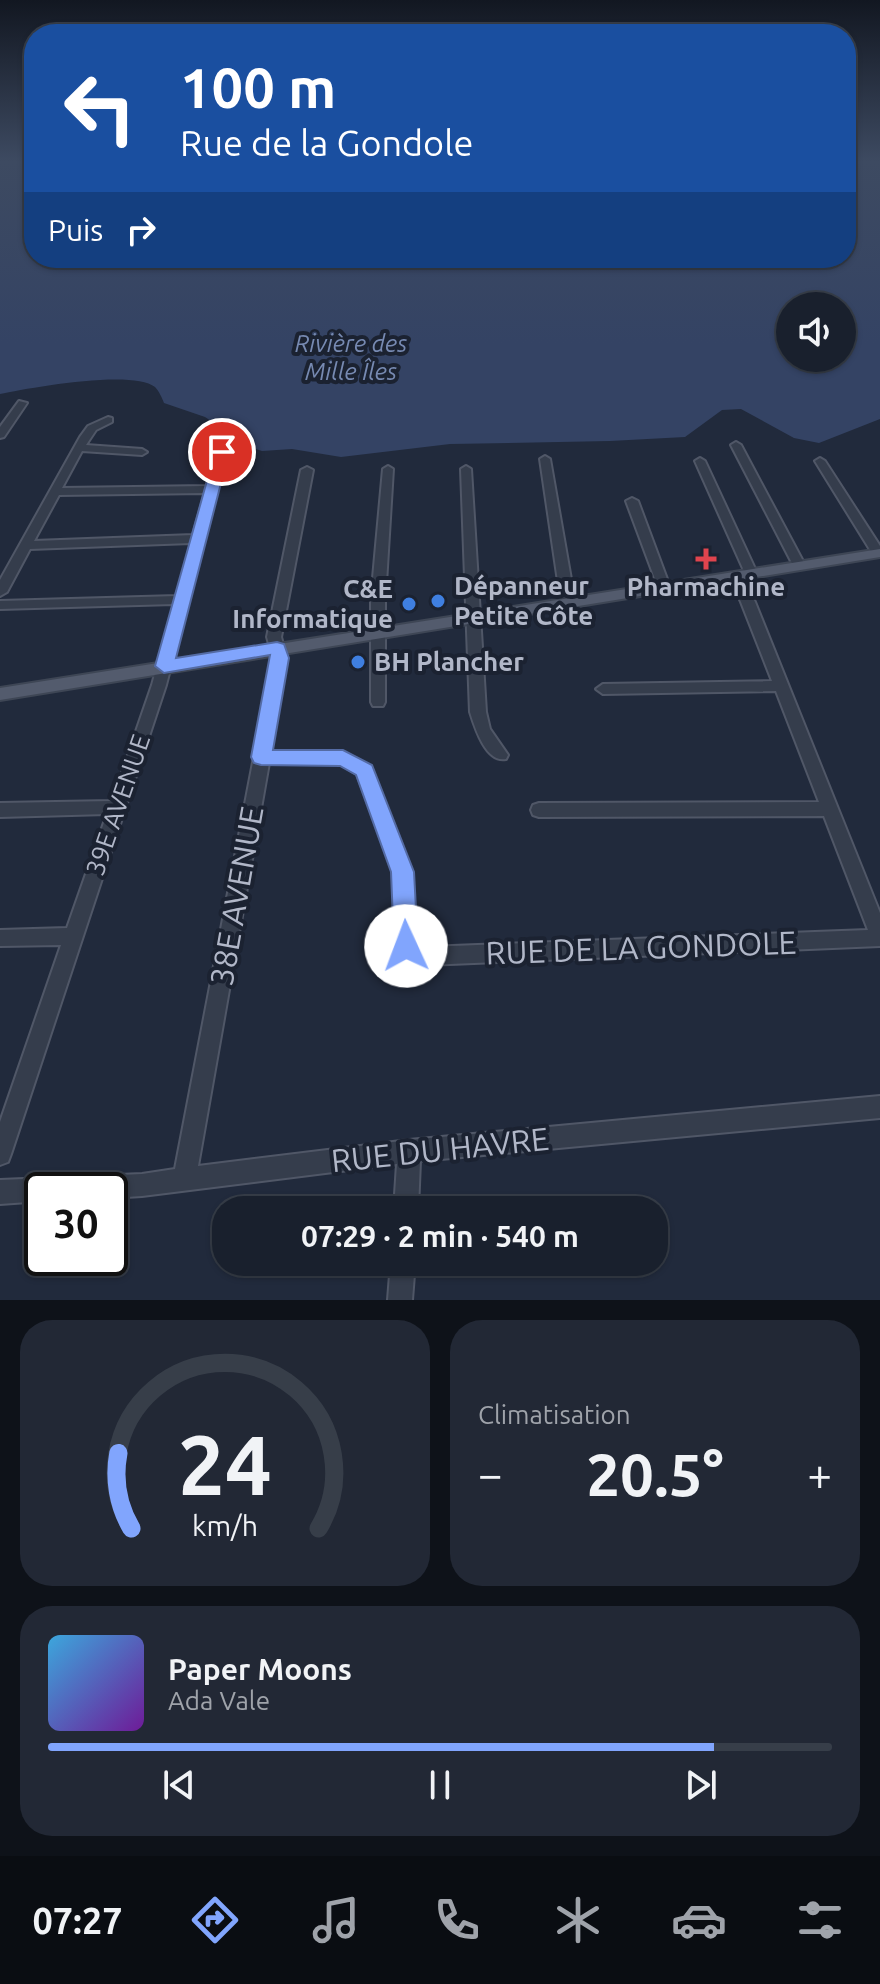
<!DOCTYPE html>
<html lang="fr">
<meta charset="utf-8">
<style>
body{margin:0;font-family:Ubuntu,sans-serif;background:#222835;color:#f1f3f6;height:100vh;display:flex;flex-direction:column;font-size:30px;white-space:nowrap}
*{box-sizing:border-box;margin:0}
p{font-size:26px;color:#9fa3aa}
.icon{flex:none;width:44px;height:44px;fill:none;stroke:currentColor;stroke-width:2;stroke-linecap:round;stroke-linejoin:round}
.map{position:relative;height:1300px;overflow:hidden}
.details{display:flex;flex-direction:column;gap:20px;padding:20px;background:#0e1219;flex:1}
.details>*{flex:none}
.guide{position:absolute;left:24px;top:24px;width:832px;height:244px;border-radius:32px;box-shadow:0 2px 6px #0004,0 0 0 2px #373e49;background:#1a4fa0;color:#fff;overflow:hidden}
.fabs{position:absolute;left:776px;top:292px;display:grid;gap:16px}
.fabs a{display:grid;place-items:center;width:80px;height:80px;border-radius:50%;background:#19202d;box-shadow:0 2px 6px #0004,0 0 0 2px #373e49;font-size:40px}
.speed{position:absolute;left:24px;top:1172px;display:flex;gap:16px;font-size:40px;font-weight:700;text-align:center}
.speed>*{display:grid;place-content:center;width:104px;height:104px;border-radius:50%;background:#19202d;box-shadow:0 2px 6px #0004,0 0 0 2px #373e49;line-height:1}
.speed .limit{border:4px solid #111;border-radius:12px;background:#fff;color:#111}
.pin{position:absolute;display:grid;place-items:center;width:68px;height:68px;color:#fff;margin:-34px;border:4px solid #fff;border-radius:50%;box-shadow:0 2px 8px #0007}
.me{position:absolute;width:88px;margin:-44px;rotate:358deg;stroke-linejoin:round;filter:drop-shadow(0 0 6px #0008)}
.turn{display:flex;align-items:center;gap:28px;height:168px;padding:0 24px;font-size:36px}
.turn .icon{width:104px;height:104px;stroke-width:2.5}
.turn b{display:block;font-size:56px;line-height:68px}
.then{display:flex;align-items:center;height:76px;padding:0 24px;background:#0003;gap:16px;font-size:30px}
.big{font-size:60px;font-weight:700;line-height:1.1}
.details .widget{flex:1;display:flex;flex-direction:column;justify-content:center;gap:12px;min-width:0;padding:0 28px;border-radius:32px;background:#222835}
.details .dial{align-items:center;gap:0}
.dial svg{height:208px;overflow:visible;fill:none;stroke:#373e49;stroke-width:7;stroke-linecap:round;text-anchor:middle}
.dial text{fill:#f1f3f6;stroke:none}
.song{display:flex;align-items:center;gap:24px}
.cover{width:96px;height:96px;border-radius:12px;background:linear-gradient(135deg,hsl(200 70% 55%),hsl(280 70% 35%))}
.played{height:8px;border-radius:4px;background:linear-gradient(90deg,#81a5fd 85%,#373e49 85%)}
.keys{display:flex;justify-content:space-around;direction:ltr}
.heat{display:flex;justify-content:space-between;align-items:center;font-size:44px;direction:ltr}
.details .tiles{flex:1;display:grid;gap:20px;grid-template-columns:1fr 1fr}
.widget:last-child{grid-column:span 2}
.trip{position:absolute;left:212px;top:1196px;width:456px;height:80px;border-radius:32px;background:#19202d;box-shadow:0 2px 6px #0004,0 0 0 2px #373e49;font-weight:700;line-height:80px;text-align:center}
.menu{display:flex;height:128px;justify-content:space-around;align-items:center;background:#0a0d12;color:#9fa3aa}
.menu .icon{width:56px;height:56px}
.menu .on{color:#81a5fd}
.menu b{font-size:36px;color:#f1f3f6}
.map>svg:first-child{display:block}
</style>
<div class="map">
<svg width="880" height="1300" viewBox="0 0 880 1300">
<rect width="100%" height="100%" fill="#212a3c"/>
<path fill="#344364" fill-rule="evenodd" d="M0,161H34V258H846V161H880V419L819,443L794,438L741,409L722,410L685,437L610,441L450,444L341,457L292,449L262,451L249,447L235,442L229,433L205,417L164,403C162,398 159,391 155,387C133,369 28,388 0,394ZM790,306H842V358H790Z"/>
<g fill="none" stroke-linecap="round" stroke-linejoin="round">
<g stroke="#505767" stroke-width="4">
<g id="minor">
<polygon points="19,401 27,403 4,437 0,438 0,427"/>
<path d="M108,417L112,418V422L96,430L86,445L142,449L147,452L142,455L82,451L62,488L207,486L217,452L222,449L227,452L166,685L11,1154L8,1162L0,1165V1122L61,945L0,946V930L67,928L107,814L0,817V803L112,801L152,685L174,604L0,609V601L177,596L191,543L30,549L7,592L0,596V580L80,437L88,426ZM205,493L193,535L34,541L59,495Z"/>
<polygon points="736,442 741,445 805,565 803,568 799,569 793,565 731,445"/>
<polygon points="545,456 550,459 575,602 568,606 561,602 540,459"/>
<polygon points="700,458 705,461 757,573 755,576 751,577 745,573 695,461"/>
<polygon points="820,458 825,461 880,546 880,556 874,556 872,553 815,461"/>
<polygon points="388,466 393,469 385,600 385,702 383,706 373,706 371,702 371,600 383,469"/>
<path d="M466,466L471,469L486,712L490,729L508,755L506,759C486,763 475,728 470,712L461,469Z"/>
<polygon points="307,467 313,470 281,637 287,658 271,751 343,752 370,766 412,872 415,943 426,947 868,930 824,816 539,817 533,815 531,810 533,805 539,803 819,802 776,691 603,694 596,689 603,684 772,681 741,602 729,576 735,572 741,576 755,602 880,913 880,946 426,965 405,958 397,946 394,872 357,774 340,764 269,763 198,1166 409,1140 880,1096 880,1118 420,1161 418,1210 394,1210 397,1164 142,1196 110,1198 110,1190 42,1190 42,1201 0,1204 0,1180 142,1174 175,1169 273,658 267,637 301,470"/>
<polygon points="632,498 638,501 670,587 669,590 659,590 658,587 626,501"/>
<polygon points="391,1262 415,1262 412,1300 388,1300"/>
</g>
</g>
<g stroke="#3e4655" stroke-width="4">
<polygon id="major" points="880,549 880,557 0,700 0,688"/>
</g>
<use href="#minor" fill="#353d4c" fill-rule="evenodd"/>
<use href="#major" fill="#535b6d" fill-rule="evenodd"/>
</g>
<linearGradient id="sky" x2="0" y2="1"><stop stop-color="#121721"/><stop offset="0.47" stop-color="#3d4a61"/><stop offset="1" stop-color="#3d4a61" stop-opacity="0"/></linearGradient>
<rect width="880" height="343" fill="url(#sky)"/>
<polygon fill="#81a5fd" stroke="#546ba4" stroke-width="2" points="222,448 229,452 176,658 277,642 284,644 289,658 273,750 343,750 372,765 414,872 418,946 415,953 406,957 397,953 394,946 391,872 356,775 340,766 261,765 254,763 251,757 270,655 164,673 155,666 215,452"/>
<path fill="#e0444e" stroke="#1b2231" stroke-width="3" d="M702 547h8v8h8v8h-8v8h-8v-8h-8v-8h8z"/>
<g fill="#3f7fe0" stroke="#1b2231" stroke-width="3">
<circle cx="438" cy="601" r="8"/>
<circle cx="409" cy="604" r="8"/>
<circle cx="358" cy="662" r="8"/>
</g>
<g text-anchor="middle" stroke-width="8" stroke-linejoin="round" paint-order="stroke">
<g font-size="24" font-style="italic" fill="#778ab2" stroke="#1b2231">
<text x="351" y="352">Rivière des<tspan x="351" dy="28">Mille Îles</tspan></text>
</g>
<g font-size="26" font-weight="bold" fill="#b1b7c8" stroke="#1b2231" text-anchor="start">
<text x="454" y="595">Dépanneur<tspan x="454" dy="30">Petite Côte</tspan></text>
<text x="706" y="596" text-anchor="middle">Pharmachine</text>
<text x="393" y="598" text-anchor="end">C&amp;E<tspan x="393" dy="30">Informatique</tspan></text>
<text x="374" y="671">BH Plancher</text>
</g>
<g font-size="26" fill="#b1b7c8" stroke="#1b2231">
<text transform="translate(118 805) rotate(-71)" y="9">39E AVENUE</text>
</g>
<g font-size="32" fill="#b1b7c8" stroke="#1b2231">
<text transform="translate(237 896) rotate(-80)" y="11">38E AVENUE</text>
<text transform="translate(641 948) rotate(-2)" y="11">RUE DE LA GONDOLE</text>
<text transform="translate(440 1150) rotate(-6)" y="11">RUE DU HAVRE</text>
</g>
</g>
</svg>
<div class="fabs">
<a><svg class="icon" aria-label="sound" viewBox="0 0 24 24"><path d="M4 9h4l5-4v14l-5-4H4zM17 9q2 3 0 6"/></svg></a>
</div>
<div class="speed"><div class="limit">30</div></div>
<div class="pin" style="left:222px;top:452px;background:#d93025"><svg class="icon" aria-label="arrive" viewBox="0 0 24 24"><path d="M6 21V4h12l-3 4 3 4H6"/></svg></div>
<svg class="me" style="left:406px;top:946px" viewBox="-20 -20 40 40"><circle r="19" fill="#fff"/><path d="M0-13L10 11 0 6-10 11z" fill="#81a5fd"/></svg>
<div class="trip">07:29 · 2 min · 540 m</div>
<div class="guide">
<div class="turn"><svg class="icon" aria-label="left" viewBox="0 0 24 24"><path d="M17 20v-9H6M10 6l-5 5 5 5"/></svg><div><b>100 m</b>Rue de la Gondole</div></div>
<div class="then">Puis<svg class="icon" aria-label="right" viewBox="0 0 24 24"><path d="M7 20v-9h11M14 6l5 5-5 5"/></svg></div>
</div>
</div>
<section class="details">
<div class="tiles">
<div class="widget dial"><svg viewBox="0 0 100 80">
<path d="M14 69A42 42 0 1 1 86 69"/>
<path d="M14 69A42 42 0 0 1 9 40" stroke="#81a5fd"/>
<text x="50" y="56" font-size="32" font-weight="700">24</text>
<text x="50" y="72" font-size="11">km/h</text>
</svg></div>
<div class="widget"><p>Climatisation</p>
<div class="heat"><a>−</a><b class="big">20.5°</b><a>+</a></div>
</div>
<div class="widget">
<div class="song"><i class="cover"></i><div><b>Paper Moons</b><p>Ada Vale</p></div></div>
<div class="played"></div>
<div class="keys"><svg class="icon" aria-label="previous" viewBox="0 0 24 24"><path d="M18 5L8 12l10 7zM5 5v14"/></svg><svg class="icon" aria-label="pause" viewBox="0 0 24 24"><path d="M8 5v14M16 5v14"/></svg><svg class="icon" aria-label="next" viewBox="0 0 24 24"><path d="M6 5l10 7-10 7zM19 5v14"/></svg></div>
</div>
</div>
</section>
<nav class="menu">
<b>07:27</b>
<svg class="icon on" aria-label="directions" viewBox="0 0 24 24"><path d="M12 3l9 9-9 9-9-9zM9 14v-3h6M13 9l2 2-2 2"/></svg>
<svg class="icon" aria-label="music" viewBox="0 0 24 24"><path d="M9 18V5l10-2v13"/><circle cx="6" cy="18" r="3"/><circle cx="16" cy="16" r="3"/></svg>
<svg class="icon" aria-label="phone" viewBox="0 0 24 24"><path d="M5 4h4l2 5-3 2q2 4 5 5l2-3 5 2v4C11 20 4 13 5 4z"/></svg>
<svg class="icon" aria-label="climate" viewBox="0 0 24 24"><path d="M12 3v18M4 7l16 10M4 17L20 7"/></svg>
<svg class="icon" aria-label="car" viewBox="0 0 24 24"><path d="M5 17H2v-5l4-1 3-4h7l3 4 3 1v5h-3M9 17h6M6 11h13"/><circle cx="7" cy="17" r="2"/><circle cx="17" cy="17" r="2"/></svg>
<svg class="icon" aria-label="filters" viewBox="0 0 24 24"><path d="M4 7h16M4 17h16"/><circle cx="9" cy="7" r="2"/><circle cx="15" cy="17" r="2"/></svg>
</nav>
